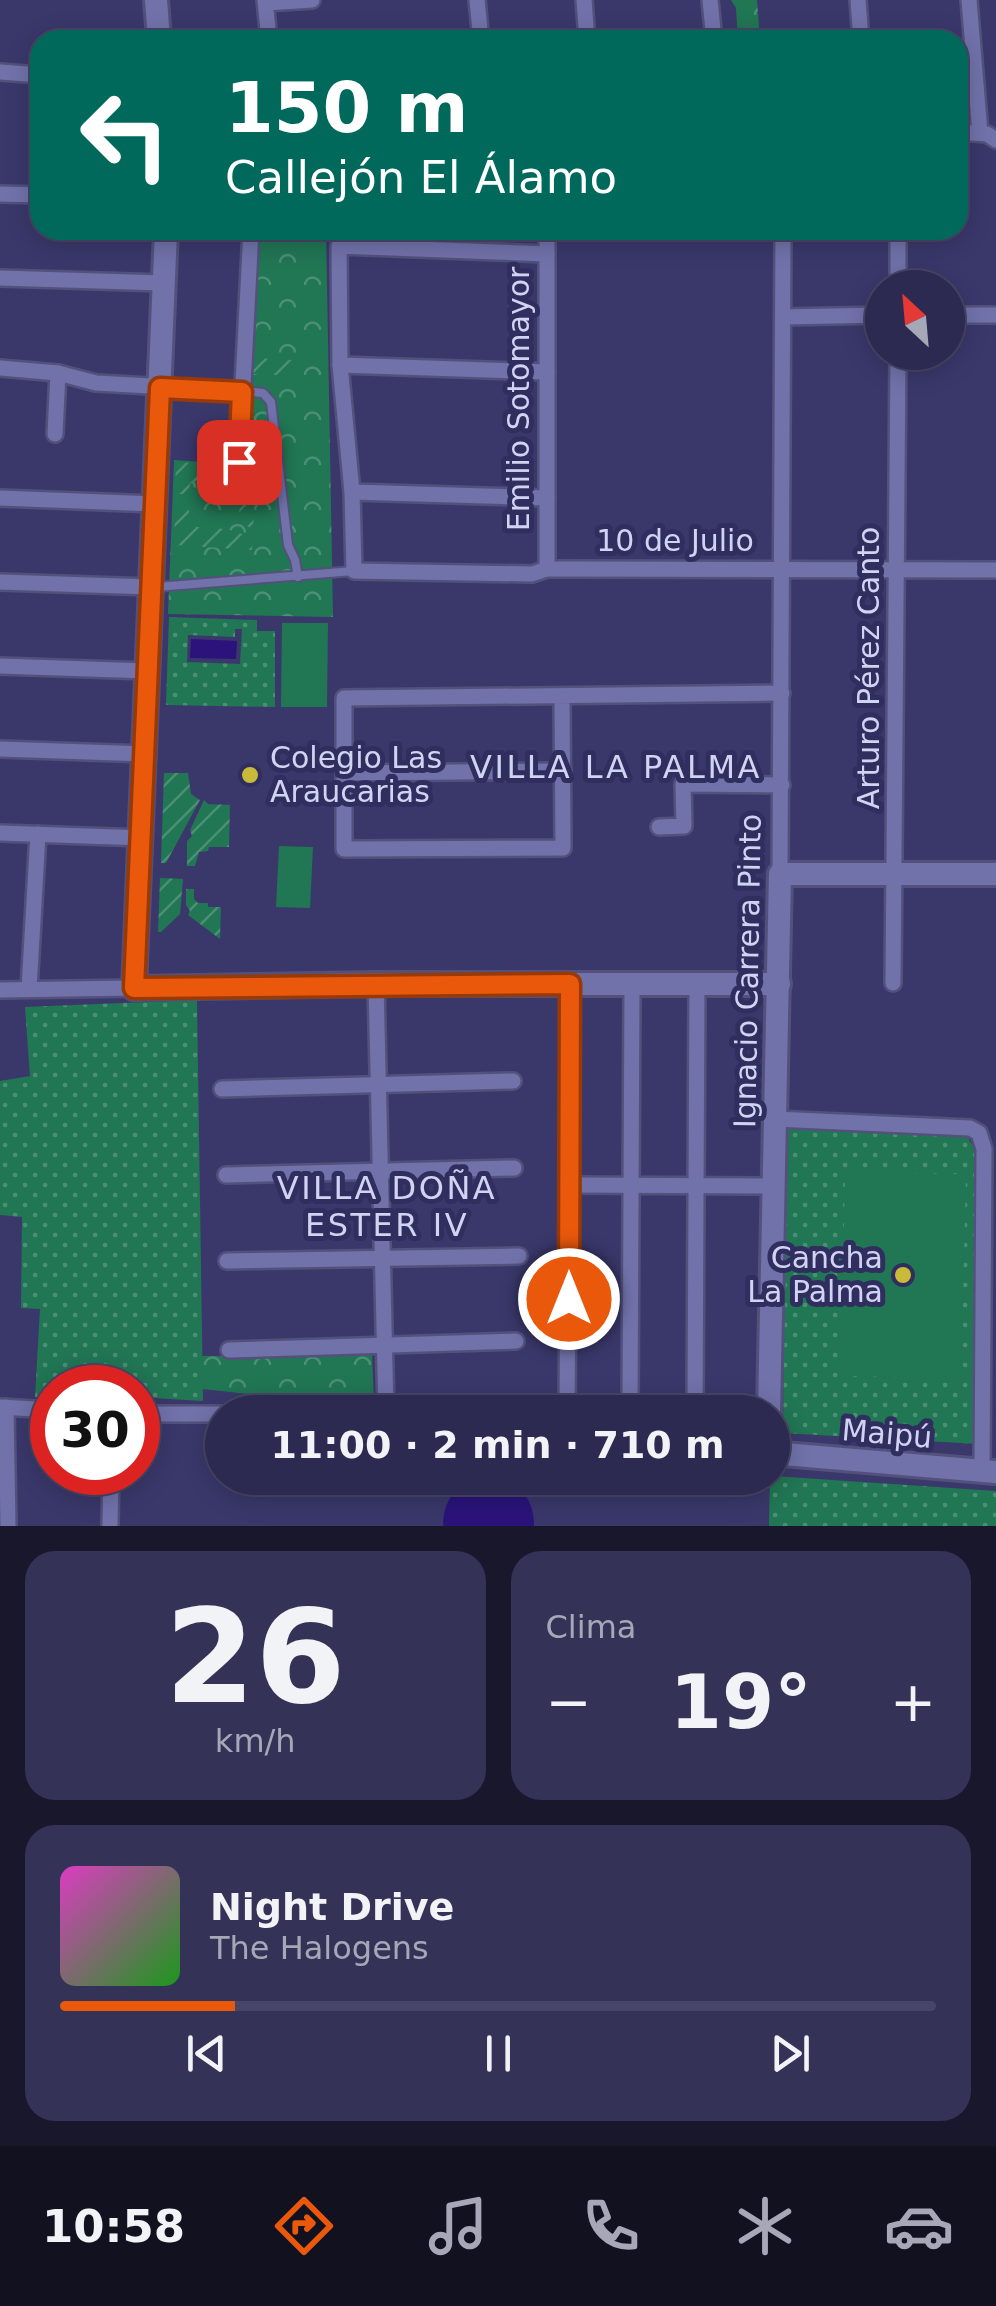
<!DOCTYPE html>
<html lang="es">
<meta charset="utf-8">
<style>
body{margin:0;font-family:"DejaVu Sans",sans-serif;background:#343257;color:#f1f3f6;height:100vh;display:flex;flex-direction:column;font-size:38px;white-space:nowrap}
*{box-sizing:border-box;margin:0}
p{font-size:32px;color:#a6a7b7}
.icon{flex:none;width:55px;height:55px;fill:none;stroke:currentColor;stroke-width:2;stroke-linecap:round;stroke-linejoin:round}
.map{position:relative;height:1526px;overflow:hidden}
.drawer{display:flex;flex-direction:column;gap:25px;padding:25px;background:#18172c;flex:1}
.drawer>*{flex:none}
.hud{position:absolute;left:30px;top:30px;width:938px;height:210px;border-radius:30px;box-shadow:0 5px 25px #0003,0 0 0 2px #484667;background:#00695c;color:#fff;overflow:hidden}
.needle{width:65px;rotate:334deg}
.buttons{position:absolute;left:865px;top:270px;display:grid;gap:20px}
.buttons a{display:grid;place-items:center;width:100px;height:100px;border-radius:50%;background:#2c2a50;box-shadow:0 5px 25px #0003,0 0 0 2px #484667;font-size:50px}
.speed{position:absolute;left:30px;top:1365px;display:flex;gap:20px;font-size:50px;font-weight:700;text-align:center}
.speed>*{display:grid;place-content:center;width:130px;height:130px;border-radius:50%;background:#2c2a50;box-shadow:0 5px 25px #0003,0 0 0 2px #484667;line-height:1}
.speed .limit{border:15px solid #d22;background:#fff;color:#111}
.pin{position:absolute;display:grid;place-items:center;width:85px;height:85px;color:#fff;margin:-42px;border-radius:20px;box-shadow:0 5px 15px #0006}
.me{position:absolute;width:110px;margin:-55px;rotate:0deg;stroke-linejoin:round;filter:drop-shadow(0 0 8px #0008)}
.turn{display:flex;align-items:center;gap:35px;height:210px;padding:0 30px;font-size:45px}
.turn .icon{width:130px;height:130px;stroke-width:2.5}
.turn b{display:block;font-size:70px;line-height:85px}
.big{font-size:75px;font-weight:700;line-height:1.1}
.drawer .card{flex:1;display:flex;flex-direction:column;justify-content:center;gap:15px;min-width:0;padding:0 35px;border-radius:30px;background:#343257}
.drawer .dial{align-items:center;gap:0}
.dial b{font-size:130px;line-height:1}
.song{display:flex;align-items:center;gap:30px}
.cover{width:120px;height:120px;border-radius:15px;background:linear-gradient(135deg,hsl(310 70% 55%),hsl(120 70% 35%))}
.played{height:10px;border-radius:5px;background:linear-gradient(90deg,#ea580c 20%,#484667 20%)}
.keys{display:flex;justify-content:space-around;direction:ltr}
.heat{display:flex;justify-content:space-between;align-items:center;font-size:55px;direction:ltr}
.drawer .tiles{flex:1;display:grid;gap:25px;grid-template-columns:1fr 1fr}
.card:last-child{grid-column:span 2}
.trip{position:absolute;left:205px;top:1395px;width:585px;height:100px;border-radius:50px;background:#2c2a50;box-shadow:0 5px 25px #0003,0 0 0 2px #484667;font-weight:700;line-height:100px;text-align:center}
.dock{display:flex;height:160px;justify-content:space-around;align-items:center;background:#121120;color:#a6a7b7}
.dock .icon{width:70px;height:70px}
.dock .active{color:#ea580c}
.dock b{font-size:45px;color:#f1f3f6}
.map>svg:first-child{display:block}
</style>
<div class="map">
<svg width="996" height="1526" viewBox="0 0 996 1526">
<defs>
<pattern id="grass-dots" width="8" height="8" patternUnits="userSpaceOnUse" patternTransform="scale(2.5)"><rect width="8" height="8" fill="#217654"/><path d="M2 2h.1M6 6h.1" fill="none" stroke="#4b8f75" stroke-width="1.8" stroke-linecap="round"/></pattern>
<pattern id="forest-crowns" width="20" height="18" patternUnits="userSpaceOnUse" patternTransform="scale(2.5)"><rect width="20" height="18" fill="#217654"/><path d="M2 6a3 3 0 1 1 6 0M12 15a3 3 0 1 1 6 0" fill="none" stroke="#4b8f75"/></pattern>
<pattern id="garden-furrows" width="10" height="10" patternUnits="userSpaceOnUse" patternTransform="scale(2.5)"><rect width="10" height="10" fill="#217654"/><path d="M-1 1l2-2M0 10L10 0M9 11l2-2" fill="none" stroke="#4b8f75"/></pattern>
</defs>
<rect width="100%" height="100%" fill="#3a386b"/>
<g fill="url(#grass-dots)" fill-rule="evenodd">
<path d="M169,617L257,620V631H275V707L166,705ZM235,629H242L240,664L187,662L188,635L235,637Z"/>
<polygon points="197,1000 203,1401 138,1397 138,1388 52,1388 52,1397 35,1397 40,1309 21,1308 22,1217 0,1215 0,1081 30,1076 25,1007"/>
<polygon points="786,1126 960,1136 968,1138 977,1153 978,1444 783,1433"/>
<polygon points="773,1476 996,1491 996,1526 769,1526 770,1478"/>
</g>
<g fill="url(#forest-crowns)">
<polygon points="731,0 757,0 760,40 738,40 736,8"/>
<polygon points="255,230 326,230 333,617 168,614 174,460 243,465"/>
<polygon points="372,1355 374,1403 368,1407 202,1389 201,1356"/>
</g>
<g fill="url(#garden-furrows)">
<polygon points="253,358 293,360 293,376 252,374"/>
<polygon points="176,462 242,466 232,478 204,476 190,484 189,494 175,494"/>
<polygon points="246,468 256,473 253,529 239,522 240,485 236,480"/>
<path d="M175,509H189V516L197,527C218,528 235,528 253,540L252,550L174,545Z"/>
<polygon points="164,773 188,773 191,794 200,800 166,863 161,863"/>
<polygon points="204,800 208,804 230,805 229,847 209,847 208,851 199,852 195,866 187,866 187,841 192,836 190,830"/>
<polygon points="160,878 183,879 180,914 161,932 158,932"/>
<polygon points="186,889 194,889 194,899 198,903 208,903 208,907 221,907 220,939 188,915 190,911 186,905"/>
</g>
<g fill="#217654">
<polygon points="282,623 328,623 327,707 281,707"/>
<polygon points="279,846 313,847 310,908 276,907"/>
<polygon points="845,1172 966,1174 961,1378 841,1376"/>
</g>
<g fill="#2b137b">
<polygon points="191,639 237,641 236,659 190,658"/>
<path d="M479,1478C511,1478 534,1491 534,1526H443C443,1501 455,1485 479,1478Z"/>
</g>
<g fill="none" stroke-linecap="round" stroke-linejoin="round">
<g stroke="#53517c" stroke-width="12">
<g id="lane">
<polyline points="242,391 263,393 271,402 288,545 295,560 298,577"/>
<polyline points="156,587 354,571"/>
</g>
</g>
<g stroke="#53517c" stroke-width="20">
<g id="street">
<polyline points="265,0 269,40"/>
<polyline points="477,0 481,40"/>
<polyline points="584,0 587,40"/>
<polyline points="710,0 714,40"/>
<polyline points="858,0 861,40"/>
<polyline points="969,0 980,133"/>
<polyline points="266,3 312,0"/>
<polyline points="0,72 40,75"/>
<polyline points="958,132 987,134 996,140"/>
<polyline points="0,194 40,195"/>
<polyline points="547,254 339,246 340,365 352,492 354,571 532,574 547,569 563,569 996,570"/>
<polyline points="0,278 164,283"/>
<polyline points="898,288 898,230"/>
<polyline points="948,315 996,315"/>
<polyline points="783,317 882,315"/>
<polyline points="340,365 547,372"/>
<polyline points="0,368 58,373 96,383 242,391"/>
<polyline points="55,434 58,373"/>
<polyline points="239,462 251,230"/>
<polyline points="352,492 547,498"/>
<polyline points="0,498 155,504"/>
<polyline points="547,569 547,230"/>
<polyline points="0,582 151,587"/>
<polyline points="0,666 148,671"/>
<polyline points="562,696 563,848 344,849 344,698 782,693"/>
<polyline points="0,749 146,754"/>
<polyline points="344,773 563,771"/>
<polyline points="659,827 684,826 683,784 782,785"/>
<polyline points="0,833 143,838"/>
<polyline points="780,874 783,230"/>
<polyline points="893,983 898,352"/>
<polyline points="376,984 386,1412"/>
<polyline points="29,989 38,834"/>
<polyline points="0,990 134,988"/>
<polyline points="222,1089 513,1081"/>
<polyline points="775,1119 970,1128 979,1133 984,1149 982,1472"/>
<polyline points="226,1175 514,1168"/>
<polyline points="570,1185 773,1186"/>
<polyline points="227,1261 519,1256"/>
<polyline points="229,1350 516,1341"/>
<polyline points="0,1407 52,1410"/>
<polyline points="6,1407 8,1526"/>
<polyline points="567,1412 570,984"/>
<polyline points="630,1412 632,984"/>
<polyline points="695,1412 697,983"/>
<polyline points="138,1414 222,1414"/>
<polyline points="110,1526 111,1472"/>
</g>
</g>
<g stroke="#53517c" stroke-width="28">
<g id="secondary">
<polyline points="156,0 159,40"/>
<polyline points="166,230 134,988 376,984 779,984"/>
<polyline points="769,1412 780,874 996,874"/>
<polyline points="772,1453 996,1472"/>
</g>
</g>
<use href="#lane" stroke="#7172aa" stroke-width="8"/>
<use href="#street" stroke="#7172aa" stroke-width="15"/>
<use href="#secondary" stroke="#7172aa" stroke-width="22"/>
</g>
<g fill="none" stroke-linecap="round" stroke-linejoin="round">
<g stroke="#983908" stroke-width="25">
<polyline id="route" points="239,462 242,392 160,388 134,988 570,984 569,1299"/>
</g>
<use href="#route" stroke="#ea580c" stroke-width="18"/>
</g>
<g fill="#c9ba3a" stroke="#302e5f" stroke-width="4">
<circle cx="250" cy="775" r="10"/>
<circle cx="903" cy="1275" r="10"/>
</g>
<g text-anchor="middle" stroke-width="10" stroke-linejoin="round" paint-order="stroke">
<g font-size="30" fill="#d1d3f2" stroke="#302e5f">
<text transform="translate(519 399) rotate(-90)" y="10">Emilio Sotomayor</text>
<text x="675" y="551">10 de Julio</text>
<text transform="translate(869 668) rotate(-90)" y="10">Arturo Pérez Canto</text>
<text transform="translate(748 971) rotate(-89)" y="10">Ignacio Carrera Pinto</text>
<text transform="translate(887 1434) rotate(5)" y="10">Maipú</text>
</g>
<g font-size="30" fill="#d1d3f2" stroke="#302e5f" text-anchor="start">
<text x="270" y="768">Colegio Las<tspan x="270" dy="34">Araucarias</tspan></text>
<text x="883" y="1268" text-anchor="end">Cancha<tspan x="883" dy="34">La Palma</tspan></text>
</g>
<g font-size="32" letter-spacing="2.5" fill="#d1d3f2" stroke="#302e5f">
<text x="616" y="778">VILLA LA PALMA</text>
<text x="387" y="1199">VILLA DOÑA<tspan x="387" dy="37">ESTER IV</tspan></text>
</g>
</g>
</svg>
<div class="buttons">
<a><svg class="needle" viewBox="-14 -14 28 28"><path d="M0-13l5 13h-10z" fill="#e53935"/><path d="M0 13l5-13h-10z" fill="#a6a7b7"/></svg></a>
</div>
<div class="speed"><div class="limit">30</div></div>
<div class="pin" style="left:239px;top:462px;background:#d93025"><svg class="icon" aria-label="arrive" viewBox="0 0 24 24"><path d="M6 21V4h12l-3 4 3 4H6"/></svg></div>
<svg class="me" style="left:569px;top:1299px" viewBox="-20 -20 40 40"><circle r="17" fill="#ea580c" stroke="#fff" stroke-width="3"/><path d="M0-11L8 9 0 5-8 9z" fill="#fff"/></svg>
<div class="trip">11:00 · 2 min · 710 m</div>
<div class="hud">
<div class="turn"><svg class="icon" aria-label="left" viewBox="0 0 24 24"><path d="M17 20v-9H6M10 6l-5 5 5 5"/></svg><div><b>150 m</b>Callejón El Álamo</div></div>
</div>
</div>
<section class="drawer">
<div class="tiles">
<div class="card dial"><b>26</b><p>km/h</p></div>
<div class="card"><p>Clima</p>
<div class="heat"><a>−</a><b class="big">19°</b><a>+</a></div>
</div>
<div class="card">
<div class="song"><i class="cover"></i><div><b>Night Drive</b><p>The Halogens</p></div></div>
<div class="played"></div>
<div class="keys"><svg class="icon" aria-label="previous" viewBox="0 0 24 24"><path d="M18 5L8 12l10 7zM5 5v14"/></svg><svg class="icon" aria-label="pause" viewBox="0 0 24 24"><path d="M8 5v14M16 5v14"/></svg><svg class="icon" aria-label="next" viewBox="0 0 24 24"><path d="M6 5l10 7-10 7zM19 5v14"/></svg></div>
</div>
</div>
</section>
<nav class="dock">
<b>10:58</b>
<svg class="icon active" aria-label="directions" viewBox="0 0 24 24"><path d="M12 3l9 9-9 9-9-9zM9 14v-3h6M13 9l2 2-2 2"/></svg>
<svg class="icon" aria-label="music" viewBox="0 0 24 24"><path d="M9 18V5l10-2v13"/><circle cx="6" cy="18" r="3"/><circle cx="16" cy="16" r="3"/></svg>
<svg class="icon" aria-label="phone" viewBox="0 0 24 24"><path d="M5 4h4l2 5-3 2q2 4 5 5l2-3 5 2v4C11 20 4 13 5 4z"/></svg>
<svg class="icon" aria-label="climate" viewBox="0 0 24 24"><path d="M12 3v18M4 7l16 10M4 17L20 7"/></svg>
<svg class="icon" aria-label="car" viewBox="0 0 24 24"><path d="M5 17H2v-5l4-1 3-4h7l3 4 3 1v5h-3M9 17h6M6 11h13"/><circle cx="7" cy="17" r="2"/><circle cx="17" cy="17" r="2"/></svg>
</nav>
